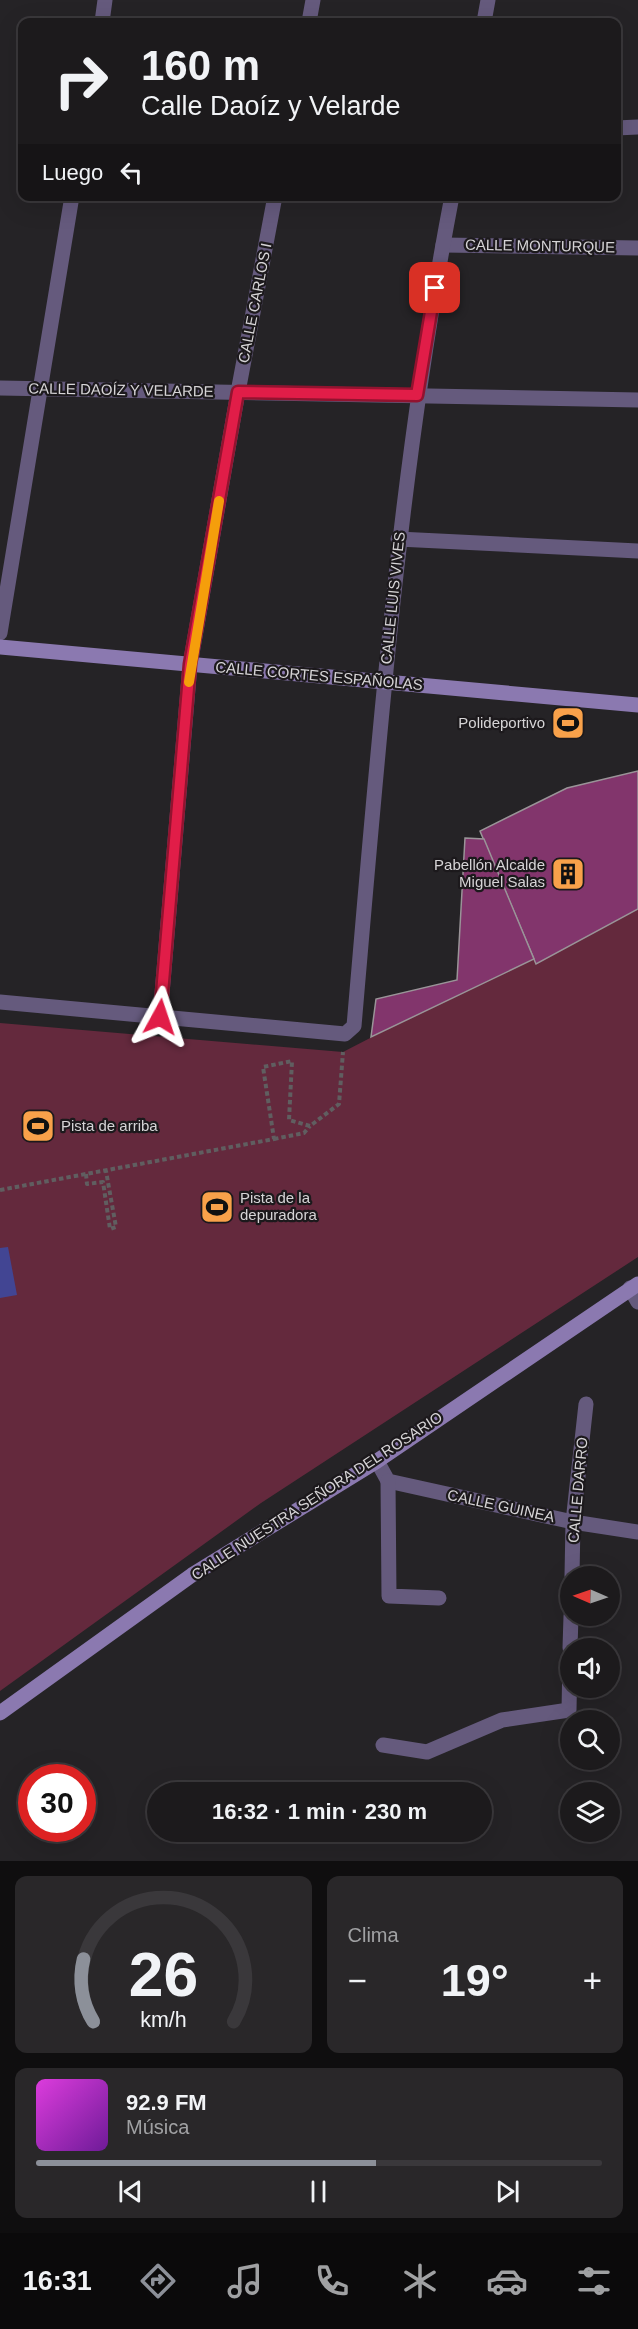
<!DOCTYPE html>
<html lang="es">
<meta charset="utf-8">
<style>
body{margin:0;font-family:Helvetica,sans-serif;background:#292729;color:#f1f3f6;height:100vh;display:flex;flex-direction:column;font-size:22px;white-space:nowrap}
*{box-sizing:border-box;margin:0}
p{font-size:20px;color:#a0a1a3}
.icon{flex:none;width:33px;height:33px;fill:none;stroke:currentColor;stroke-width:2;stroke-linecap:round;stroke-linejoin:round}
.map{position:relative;height:1861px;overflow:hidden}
.drawer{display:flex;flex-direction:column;gap:15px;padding:15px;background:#0f0e0f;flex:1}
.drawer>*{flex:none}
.hud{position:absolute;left:18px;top:18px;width:603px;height:183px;border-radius:12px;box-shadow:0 6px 24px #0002,0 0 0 2px #3a383b;background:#1c1a1c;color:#f1f3f6;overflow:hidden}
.needle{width:39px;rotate:272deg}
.buttons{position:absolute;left:560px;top:1566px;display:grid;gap:12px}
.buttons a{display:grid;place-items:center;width:60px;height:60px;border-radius:50%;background:#1c1a1c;box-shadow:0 6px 24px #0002,0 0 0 2px #3a383b;font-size:30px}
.speed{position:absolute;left:18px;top:1764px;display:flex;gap:12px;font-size:30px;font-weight:700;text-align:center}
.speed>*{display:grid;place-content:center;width:78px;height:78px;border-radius:50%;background:#1c1a1c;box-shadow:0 6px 24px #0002,0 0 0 2px #3a383b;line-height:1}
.speed .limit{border:9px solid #d22;background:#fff;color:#111}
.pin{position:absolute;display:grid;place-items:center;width:51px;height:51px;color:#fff;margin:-26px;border-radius:12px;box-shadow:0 3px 9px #0006}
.me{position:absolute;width:66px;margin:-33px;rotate:5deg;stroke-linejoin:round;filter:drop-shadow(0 0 4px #0008)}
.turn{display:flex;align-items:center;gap:21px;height:126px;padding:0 24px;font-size:27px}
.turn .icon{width:78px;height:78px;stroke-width:2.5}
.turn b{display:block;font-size:42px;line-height:51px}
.then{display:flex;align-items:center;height:57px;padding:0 24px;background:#0003;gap:12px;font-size:22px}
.big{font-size:45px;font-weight:800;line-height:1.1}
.drawer .card{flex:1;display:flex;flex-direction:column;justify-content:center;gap:9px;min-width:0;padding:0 21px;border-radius:12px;background:#292729}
.drawer .dial{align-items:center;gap:0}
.dial svg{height:156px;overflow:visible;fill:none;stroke:#3a383b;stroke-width:7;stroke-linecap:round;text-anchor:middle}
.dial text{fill:#f1f3f6;stroke:none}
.song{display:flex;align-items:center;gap:18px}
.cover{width:72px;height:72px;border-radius:9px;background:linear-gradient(135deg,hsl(300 70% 55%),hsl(280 70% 35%))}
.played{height:6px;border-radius:3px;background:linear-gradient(90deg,#8c9099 60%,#3a383b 60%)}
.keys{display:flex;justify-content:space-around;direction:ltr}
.heat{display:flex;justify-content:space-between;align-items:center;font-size:33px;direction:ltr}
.drawer .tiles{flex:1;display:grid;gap:15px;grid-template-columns:1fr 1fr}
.card:last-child{grid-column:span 2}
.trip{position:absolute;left:147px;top:1782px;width:345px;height:60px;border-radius:30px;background:#1c1a1c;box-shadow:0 6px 24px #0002,0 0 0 2px #3a383b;font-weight:800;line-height:60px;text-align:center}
.dock{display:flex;height:96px;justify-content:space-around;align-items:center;background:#0b0a0b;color:#a0a1a3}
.dock .icon{width:42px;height:42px}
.dock .current{color:#8c9099}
.dock b{font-size:27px;color:#f1f3f6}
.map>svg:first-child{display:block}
</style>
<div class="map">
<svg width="638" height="1861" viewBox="0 0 638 1861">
<rect width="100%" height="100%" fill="#252326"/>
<polygon fill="#64293d" points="638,771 638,1257 261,1503 0,1691 0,1023 343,1052 527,957 480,831 567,788"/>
<polygon fill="#424593" points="8,1247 17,1295 0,1298 0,1248"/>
<g fill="#82356c" stroke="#9a9498" stroke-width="1.5">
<polygon points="638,771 638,909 536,964 480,831 567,788"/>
<polygon points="465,838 484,839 534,959 371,1037 376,999 457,980"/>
</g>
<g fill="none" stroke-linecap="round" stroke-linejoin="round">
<g stroke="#605e60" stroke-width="4" stroke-dasharray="4.5 3" stroke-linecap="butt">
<polyline points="274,1139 304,1133 310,1126"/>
<polyline points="86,1174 87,1184 103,1182 110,1229 116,1227 106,1171"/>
<polyline points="0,1190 274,1139 263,1067 292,1061 289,1120 310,1126 339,1104 343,1052"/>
</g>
<g stroke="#655a7d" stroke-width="15">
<polyline points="102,22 105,0"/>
<polyline points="309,22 313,0"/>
<polyline points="484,22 488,0"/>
<polyline points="616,128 638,127"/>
<polyline points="443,245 638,248"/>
<polyline points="0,388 638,400"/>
<polyline points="398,539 638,551"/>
<polyline points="0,633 72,196"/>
<path d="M0,1002L345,1034L354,1026C378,749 399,471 452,196"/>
<polyline points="160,1017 190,665 238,392 275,196"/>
<polyline points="630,1288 638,1302"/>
<polyline points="377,1461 388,1481 573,1522 638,1532"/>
<polyline points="388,1481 389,1596 439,1598"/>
<polyline points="572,1576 573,1522 586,1404"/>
<polyline points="570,1648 571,1616"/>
<polyline points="383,1745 427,1752 502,1720 569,1710 570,1658"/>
</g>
<g stroke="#8b79b0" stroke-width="15">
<polyline points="0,647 638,705"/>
<polyline points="0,1713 192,1575 377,1461 638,1284"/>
</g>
</g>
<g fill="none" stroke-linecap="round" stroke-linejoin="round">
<g stroke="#92132f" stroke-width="15">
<polyline id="route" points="160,1017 190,664 238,392 417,395 435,288"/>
</g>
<use href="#route" stroke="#e11d48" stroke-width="10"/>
<polyline stroke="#f59e0b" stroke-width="10" points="189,682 219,501"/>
</g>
<defs>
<g id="stadium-square" transform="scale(1.725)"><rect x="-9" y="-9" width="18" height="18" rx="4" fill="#f8a14a" stroke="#1c191c"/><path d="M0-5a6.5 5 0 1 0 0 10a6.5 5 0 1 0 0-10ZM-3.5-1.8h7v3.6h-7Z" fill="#111"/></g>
<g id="building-square" transform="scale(1.725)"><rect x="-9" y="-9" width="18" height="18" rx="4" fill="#f8a14a" stroke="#1c191c"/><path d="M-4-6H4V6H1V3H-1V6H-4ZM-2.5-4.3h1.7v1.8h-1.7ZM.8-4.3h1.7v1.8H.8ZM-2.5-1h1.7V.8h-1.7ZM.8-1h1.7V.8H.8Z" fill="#111"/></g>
</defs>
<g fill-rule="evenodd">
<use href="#stadium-square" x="568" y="723"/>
<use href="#building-square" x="568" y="874"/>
<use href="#stadium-square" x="38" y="1126"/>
<use href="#stadium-square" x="217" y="1207"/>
</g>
<g text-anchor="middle" stroke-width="4.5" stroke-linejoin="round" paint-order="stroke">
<g font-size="15" fill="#d6d4d6" stroke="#1c191c">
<text transform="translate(540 246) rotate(1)" y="5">CALLE MONTURQUE</text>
<text transform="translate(255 303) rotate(-79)" y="5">CALLE CARLOS I</text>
<text transform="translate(121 390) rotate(1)" y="5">CALLE DAOÍZ Y VELARDE</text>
<text transform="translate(393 598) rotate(-84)" y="5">CALLE LUIS VIVES</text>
<text transform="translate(319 676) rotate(5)" y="5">CALLE CORTES ESPAÑOLAS</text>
<text transform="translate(578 1490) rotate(-85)" y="5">CALLE DARRO</text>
<text transform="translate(317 1496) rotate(-33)" y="5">CALLE NUESTRA SEÑORA DEL ROSARIO</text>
<text transform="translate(501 1506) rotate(12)" y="5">CALLE GUINEA</text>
</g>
<g font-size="15" fill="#d6d4d6" stroke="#1c191c" text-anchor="end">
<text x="545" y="728">Polideportivo</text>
<text x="545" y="870">Pabellón Alcalde<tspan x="545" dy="17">Miguel Salas</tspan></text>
<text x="61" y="1131" text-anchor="start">Pista de arriba</text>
<text x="240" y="1203" text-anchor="start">Pista de la<tspan x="240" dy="17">depuradora</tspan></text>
</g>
</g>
</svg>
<div class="buttons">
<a><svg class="needle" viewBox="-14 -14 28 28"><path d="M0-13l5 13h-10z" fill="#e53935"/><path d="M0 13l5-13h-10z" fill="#a0a1a3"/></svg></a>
<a><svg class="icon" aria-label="sound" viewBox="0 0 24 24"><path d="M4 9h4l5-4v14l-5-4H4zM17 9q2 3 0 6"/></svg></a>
<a><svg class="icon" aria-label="search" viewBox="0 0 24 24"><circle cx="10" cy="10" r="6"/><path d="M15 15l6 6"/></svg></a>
<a><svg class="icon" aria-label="layers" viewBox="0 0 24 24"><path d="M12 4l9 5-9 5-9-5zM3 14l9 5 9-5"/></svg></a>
</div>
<div class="speed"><div class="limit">30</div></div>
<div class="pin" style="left:435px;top:288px;background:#d93025"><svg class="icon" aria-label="arrive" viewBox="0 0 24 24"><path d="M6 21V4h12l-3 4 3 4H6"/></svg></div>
<svg class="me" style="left:160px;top:1017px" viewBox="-20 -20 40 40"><path d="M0-17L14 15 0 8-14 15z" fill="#e11d48" stroke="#fff" stroke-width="4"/></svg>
<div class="trip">16:32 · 1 min · 230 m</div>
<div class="hud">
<div class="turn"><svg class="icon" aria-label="right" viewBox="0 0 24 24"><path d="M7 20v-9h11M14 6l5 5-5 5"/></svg><div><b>160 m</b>Calle Daoíz y Velarde</div></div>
<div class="then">Luego<svg class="icon" aria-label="left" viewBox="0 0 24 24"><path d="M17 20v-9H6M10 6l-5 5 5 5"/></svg></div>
</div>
</div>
<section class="drawer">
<div class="tiles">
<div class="card dial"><svg viewBox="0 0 100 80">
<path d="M14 69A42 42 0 1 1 86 69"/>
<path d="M14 69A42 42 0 0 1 9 37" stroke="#8c9099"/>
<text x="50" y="56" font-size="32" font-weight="700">26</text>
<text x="50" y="72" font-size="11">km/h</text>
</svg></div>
<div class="card"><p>Clima</p>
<div class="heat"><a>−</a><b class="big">19°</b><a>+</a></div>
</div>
<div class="card">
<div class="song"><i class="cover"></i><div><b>92.9 FM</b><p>Música</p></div></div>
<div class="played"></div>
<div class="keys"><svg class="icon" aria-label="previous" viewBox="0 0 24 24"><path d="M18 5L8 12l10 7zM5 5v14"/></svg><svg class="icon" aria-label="pause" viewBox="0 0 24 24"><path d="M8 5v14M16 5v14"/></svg><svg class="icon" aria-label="next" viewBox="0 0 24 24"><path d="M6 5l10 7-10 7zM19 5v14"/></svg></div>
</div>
</div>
</section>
<nav class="dock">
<b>16:31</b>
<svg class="icon current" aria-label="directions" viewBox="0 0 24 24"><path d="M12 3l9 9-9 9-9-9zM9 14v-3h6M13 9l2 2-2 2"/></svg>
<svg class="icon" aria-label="music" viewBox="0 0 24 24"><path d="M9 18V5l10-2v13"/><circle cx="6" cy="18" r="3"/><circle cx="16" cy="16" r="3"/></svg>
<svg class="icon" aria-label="phone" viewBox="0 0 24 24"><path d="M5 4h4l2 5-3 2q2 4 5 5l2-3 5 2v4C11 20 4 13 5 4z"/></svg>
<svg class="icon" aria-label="climate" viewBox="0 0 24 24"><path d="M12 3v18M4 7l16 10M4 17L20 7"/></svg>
<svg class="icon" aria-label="car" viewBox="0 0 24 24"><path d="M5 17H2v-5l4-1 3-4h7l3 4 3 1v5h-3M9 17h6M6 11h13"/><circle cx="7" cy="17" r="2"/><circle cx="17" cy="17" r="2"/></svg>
<svg class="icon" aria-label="filters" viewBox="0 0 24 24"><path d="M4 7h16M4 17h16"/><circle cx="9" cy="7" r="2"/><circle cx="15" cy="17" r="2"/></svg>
</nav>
